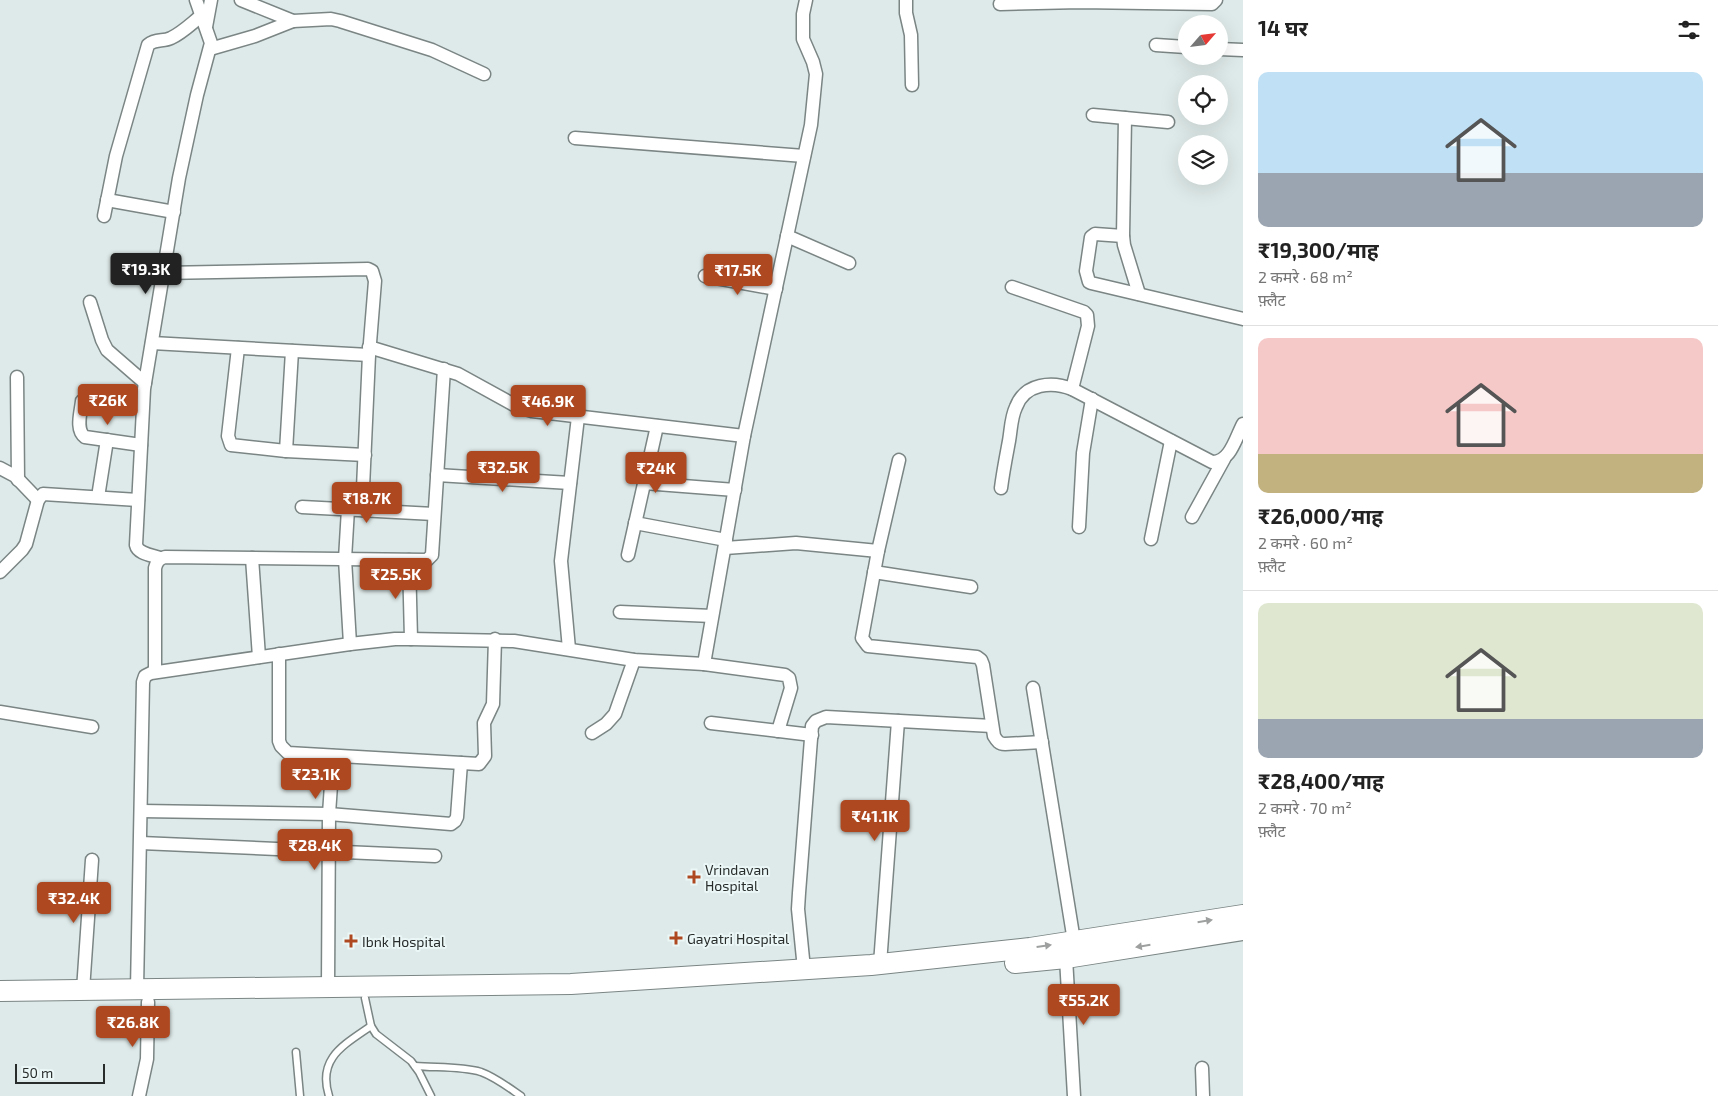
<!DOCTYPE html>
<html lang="hi">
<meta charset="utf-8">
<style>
:root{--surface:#fff;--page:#f6f6f6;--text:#222;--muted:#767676;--line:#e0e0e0;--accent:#ae4820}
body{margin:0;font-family:"Exo 2","Noto Sans Devanagari",sans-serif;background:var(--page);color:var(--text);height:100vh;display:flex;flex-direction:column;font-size:19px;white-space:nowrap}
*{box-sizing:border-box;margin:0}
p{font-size:16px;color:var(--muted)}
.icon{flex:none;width:28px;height:28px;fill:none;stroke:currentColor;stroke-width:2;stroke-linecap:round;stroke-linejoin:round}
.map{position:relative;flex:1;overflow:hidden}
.details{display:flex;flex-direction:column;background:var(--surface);width:475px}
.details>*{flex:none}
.needle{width:32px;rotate:62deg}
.controls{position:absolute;left:1178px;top:15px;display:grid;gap:10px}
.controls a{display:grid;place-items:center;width:50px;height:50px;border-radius:50%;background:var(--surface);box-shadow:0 5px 20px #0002;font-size:25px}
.scale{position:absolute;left:15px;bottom:12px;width:90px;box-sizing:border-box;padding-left:5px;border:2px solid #282d2c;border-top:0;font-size:14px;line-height:18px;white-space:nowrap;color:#282d2c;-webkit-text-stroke:4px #ebf7f6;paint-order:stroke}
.price{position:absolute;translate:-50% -42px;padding:0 11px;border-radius:5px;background:var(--accent);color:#fff;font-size:16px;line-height:32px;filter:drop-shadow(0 1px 2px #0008)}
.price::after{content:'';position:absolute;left:50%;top:30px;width:15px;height:11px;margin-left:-8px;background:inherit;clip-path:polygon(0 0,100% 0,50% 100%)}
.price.active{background:#222;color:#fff}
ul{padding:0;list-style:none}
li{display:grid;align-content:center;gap:10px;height:265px;padding:0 15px}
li+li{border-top:1px solid var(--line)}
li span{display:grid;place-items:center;height:155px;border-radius:10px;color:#555}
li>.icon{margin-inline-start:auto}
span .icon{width:90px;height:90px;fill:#fffc;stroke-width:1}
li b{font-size:21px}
h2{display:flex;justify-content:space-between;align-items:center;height:60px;padding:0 15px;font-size:21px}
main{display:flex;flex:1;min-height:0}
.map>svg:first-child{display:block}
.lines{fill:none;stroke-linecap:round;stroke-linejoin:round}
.service-casing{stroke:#7a8584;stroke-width:9}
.minor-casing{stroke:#7a8584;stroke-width:15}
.trunk-casing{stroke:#7a8584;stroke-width:22}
.service{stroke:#fff;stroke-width:6}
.minor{stroke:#fff;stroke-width:12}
.trunk{stroke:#fff;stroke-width:20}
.oneway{fill:#9ea0a0}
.poi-dot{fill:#ae4820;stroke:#ebf7f6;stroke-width:2}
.labels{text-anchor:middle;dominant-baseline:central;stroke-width:4;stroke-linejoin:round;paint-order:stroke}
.poi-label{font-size:14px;fill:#282d2c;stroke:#ebf7f6;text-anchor:start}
</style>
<main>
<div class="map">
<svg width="1243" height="1096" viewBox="0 0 1243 1096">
<rect width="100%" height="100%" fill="#deeae9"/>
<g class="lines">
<defs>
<g id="service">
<polyline points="365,998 371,1026 376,1034 411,1061 419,1072 431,1096"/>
<polyline points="296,1052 300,1096"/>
<path d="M415 1066C436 1068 460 1066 481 1072 495 1077 508 1087 521 1096"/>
<path d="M329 1096C317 1058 344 1045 371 1026"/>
</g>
<g id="minor">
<polyline points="241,0 293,21 331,19 340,21 432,50 484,74"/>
<polyline points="906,0 906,13 911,35 912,85"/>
<polyline points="1000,4 1080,2 1212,4 1216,0"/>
<polyline points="206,27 211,0"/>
<polyline points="1156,45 1186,47"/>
<polyline points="210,49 255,36 293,21"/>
<polyline points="1219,49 1243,50"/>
<polyline points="1093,115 1168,122"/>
<polyline points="1125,118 1123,236 1124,245 1139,294"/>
<polyline points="575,138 804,156"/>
<polyline points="107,200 174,212"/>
<path d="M104 216 116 156 148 45C156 38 163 42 171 38 182 33 192 23 201 16"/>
<polyline points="787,236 849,263"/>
<polyline points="1123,236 1095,234 1091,237 1086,271 1089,282 1091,283 1243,319"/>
<polyline points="163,273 368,269 372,271 375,281 369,355 362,510"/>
<polyline points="705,276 776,289"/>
<polyline points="1012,287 1084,312 1087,315 1088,326 1072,389"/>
<polyline points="90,302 102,340 107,350 145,383"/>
<polyline points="152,343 369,355"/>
<polyline points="369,347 458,374 516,406 532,411 744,436"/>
<polyline points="238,348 228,436 231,445 286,451 365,455"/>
<polyline points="17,377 18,480"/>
<path d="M82 401C81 412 75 430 85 437L141 445"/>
<polyline points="286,451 292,351"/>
<path d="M899 460 878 551 862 638 868 646 977 657 981 660 983 665 994 736C997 741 999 744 1005 744L1042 742"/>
<polyline points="0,468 15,476 38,500"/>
<polyline points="437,475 570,483"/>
<polyline points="644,483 735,490"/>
<path d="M1001 488C1003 472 1006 457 1009 441 1011 430 1011 417 1016 407 1025 383 1052 381 1072 389L1212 462C1230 463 1236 437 1243 424"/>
<polyline points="98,497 107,440"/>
<polyline points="302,507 434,514"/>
<polyline points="348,509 345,559 350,644"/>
<polyline points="1192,517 1224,459"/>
<polyline points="635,523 726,540"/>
<polyline points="1079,527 1083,453 1092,399"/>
<polyline points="1151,539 1171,441"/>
<polyline points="725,548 796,543 878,551"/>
<polyline points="628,555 657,426"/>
<path d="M160 558C152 555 138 554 136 545L144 389 179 178 197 95 211 43 196 0"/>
<polyline points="252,558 259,657"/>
<polyline points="409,560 411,639"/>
<polyline points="0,572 22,550 26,544 38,500 43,494 138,500"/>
<polyline points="874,572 971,587"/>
<polyline points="620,612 712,616"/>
<polyline points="569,649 561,561 578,417"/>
<polyline points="279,654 279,741 281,746 288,753 479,764 485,756 484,723 493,704 495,639"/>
<polyline points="704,664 744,436 811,125 816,74 813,62 803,39 803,14 806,0"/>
<path d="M155 671V568C157 561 159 559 165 557L427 560 432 555 444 369"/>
<polyline points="1033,688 1074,941"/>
<polyline points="0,712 92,727"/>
<polyline points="711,723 812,735"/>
<polyline points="592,733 606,724 615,714 634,660"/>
<polyline points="141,811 329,814 451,824 455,821 457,817 461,763"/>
<polyline points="141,843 435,856"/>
<polyline points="1066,958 1074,1096"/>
<polyline points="880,964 898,721"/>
<polyline points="804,969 798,909 799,893 812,726 816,721 826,717 992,726"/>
<polyline points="328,986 329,814 333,756"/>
<polyline points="137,989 143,682 145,676 151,673 350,644 395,639 411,639 514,641 634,660 704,664 785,675 789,678 791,688 778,731"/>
<polyline points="83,990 92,860"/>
<polyline points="1202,1068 1203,1096"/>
<polyline points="139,1096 147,1059 148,1002"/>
</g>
<g id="trunk">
<polyline points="1015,963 1066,958 1243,930"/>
<polyline points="0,991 571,984 871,965 1030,948 1243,915"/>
</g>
</defs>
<use href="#service" class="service-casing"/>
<use href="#minor" class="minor-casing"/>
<use href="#trunk" class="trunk-casing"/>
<use href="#service" class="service"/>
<use href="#minor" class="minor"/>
<use href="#trunk" class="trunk"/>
</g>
<defs><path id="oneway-solid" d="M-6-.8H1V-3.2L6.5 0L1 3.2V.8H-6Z" transform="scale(1.25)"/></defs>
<g class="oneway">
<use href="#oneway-solid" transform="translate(1205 921) rotate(-9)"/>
<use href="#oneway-solid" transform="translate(1044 946) rotate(-8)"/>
<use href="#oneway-solid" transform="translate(1143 946) rotate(171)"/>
</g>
<g class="poi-dot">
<path d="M691.5 869.5h5v5h5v5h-5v5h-5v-5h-5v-5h5z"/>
<path d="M673.5 930.5h5v5h5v5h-5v5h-5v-5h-5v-5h5z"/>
<path d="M348.5 933.5h5v5h5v5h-5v5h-5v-5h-5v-5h5z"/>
</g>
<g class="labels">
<g class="poi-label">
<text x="705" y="869">Vrindavan<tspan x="705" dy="16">Hospital</tspan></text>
<text x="687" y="938">Gayatri Hospital</text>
<text x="362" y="941">Ibnk Hospital</text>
</g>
</g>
</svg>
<div class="controls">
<a><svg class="needle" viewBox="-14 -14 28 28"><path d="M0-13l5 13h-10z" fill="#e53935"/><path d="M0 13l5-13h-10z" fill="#767676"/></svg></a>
<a><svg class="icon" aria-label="locate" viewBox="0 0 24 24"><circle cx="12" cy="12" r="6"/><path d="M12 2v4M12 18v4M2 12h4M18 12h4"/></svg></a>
<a><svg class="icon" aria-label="layers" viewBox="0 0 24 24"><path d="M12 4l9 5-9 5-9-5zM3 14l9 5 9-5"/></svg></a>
</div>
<div class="scale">50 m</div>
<b class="price active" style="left:146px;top:295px">₹19.3K</b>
<b class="price" style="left:738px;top:296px">₹17.5K</b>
<b class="price" style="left:108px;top:426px">₹26K</b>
<b class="price" style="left:548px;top:427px">₹46.9K</b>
<b class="price" style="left:503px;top:493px">₹32.5K</b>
<b class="price" style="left:656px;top:494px">₹24K</b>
<b class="price" style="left:367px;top:524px">₹18.7K</b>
<b class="price" style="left:396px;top:600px">₹25.5K</b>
<b class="price" style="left:316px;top:800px">₹23.1K</b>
<b class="price" style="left:875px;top:842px">₹41.1K</b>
<b class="price" style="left:315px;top:871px">₹28.4K</b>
<b class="price" style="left:74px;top:924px">₹32.4K</b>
<b class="price" style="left:1084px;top:1026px">₹55.2K</b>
<b class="price" style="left:133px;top:1048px">₹26.8K</b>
</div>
<section class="details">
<h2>14 घर<svg class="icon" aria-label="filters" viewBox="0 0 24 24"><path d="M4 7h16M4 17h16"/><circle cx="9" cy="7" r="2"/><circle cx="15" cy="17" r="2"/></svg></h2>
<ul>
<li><span style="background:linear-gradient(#bfe0f5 65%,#9aa5b1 0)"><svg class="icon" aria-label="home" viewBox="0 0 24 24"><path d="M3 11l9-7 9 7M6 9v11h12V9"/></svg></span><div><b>₹19,300/माह</b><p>2 कमरे · 68 m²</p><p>फ़्लैट</p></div></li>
<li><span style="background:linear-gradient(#f6c9c9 75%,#c2b280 0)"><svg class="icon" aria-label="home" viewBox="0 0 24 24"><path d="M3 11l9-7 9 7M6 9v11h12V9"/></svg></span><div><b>₹26,000/माह</b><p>2 कमरे · 60 m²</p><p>फ़्लैट</p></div></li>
<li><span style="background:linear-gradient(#dfe7d0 75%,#9aa5b1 0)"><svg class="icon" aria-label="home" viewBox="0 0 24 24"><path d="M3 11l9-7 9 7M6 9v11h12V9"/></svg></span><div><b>₹28,400/माह</b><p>2 कमरे · 70 m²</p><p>फ़्लैट</p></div></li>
</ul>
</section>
</main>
